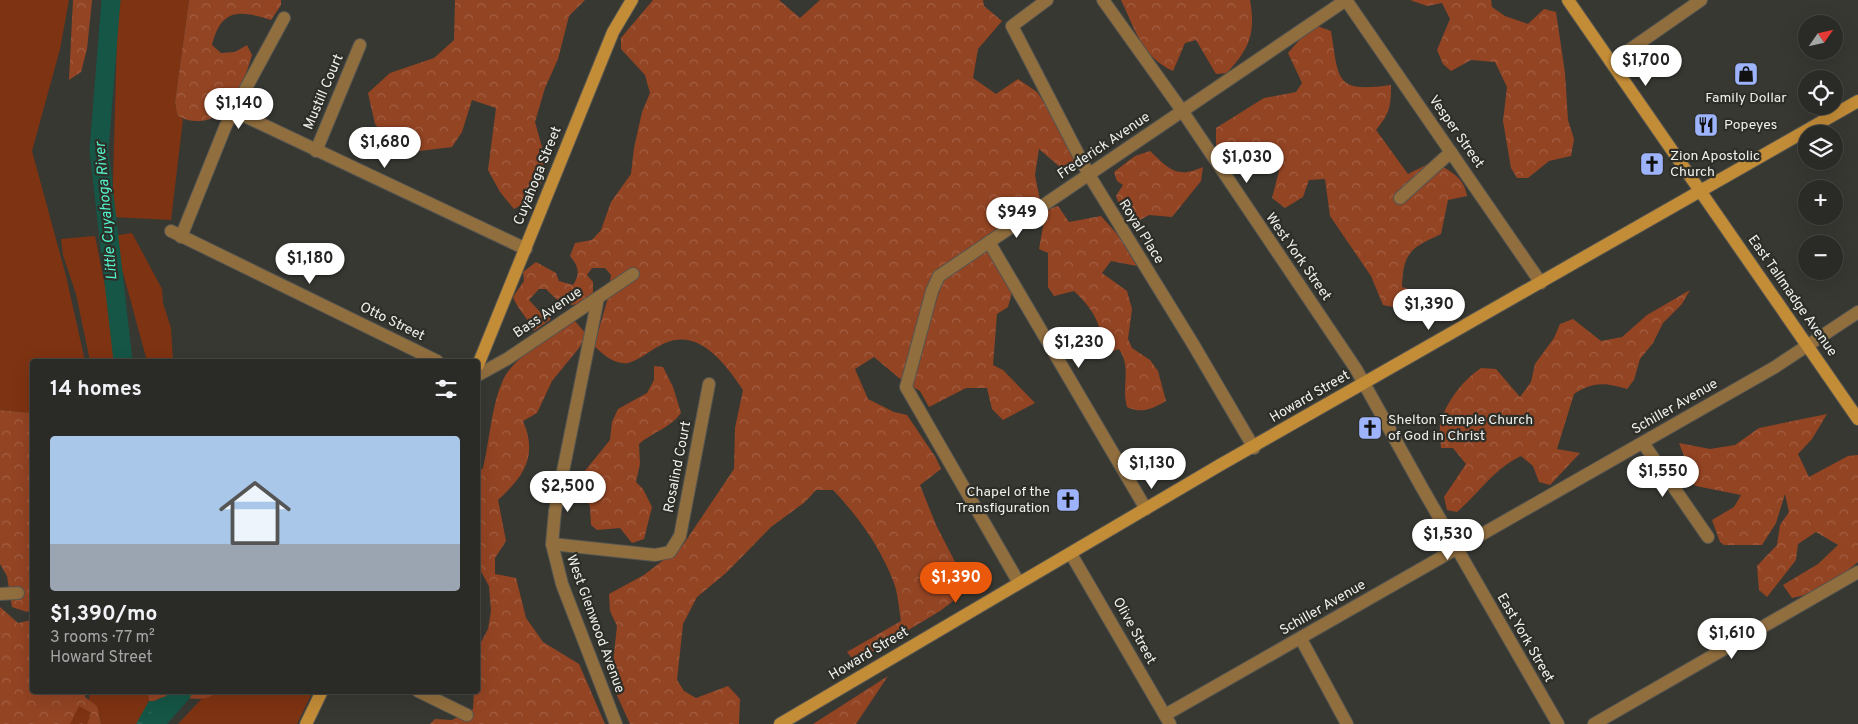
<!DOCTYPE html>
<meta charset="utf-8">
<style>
:root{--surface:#2a2a26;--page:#363632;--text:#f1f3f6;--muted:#a5a7a7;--line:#464643;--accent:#ea580c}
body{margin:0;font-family:Overpass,sans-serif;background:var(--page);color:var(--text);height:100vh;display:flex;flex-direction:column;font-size:19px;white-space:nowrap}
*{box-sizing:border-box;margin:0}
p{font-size:16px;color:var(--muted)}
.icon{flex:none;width:28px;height:28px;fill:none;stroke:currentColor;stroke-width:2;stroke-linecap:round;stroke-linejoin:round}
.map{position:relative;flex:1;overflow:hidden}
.sheet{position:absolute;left:30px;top:359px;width:450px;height:335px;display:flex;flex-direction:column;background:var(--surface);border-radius:5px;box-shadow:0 5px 20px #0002,0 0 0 1px var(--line)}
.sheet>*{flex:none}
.needle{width:32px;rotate:56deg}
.fabs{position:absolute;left:1798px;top:15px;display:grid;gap:10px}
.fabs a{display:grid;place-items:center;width:45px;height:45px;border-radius:50%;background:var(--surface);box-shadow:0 5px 20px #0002,0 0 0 1px var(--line);font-size:25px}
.price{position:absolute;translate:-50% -42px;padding:0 11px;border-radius:18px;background:#fff;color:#222;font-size:16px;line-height:32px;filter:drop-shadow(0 1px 2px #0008)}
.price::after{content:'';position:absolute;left:50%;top:30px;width:15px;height:11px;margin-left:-8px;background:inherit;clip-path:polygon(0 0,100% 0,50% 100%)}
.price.on{background:var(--accent);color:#fff}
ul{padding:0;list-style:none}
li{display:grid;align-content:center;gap:10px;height:265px;padding:0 20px}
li+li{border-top:1px solid var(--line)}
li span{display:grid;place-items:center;height:155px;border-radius:5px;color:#555}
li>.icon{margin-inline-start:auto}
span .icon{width:90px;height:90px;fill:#fffc;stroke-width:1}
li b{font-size:21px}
h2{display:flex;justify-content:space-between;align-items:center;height:60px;padding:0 20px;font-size:21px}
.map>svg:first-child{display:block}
.green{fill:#7e3312}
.forest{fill:url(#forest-crowns)}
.park{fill:url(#park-crowns)}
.water{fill:url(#water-ripples)}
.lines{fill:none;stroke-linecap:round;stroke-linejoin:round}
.river{stroke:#155646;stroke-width:19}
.street-casing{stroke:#555551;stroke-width:14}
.secondary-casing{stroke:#555551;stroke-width:14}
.street{stroke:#916e3e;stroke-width:12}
.secondary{stroke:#c38c37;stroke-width:12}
.labels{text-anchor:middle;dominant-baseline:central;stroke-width:4.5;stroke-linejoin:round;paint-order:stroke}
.street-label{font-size:14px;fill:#efefec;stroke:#2e2e29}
.poi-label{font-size:14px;fill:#efefec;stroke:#2e2e29;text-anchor:start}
.water-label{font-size:15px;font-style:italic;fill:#53f5cb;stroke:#2e2e29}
</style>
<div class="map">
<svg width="1858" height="724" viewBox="0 0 1858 724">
<defs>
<pattern id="forest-crowns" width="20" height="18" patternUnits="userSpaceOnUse" patternTransform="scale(1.25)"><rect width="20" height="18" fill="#934423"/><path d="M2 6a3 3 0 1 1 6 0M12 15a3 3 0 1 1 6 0" fill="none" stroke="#a25f43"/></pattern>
<pattern id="park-crowns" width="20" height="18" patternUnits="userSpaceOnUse" patternTransform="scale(1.25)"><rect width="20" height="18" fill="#7e3312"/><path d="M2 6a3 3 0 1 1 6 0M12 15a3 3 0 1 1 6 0" fill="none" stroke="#915135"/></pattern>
<pattern id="water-ripples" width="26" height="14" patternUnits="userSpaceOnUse" patternTransform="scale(1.25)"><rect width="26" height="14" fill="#155646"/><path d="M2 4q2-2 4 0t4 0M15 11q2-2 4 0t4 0" fill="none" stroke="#376f61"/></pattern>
</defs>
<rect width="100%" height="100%" fill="#383833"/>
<g class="green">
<polygon points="0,0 69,0 60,49 32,151 66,276 85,361 32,361 32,413 0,410"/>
<polygon points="118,0 189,0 175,102 177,115 183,119 171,220 112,217"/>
<polygon points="132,233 162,289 163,303 171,328 173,361 147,361 113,236"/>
<polygon points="95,236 120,361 90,361 76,294 63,255 61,239"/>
<polygon points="90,691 148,691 149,701 137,724 101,724 99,714 88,706"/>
<polygon points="218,691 313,691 297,724 178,724 208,692 214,695"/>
</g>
<g class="forest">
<polygon points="73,0 92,0 87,49 81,72 69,80"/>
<path d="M189 0H281V5L271 20C240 10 221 8 212 45L221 53 235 52 247 45 252 55C244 82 231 120 199 121 191 121 184 120 177 115L175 102Z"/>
<polygon points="455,0 585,0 569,16 558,59 545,88 535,122 545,158 541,184 529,201 514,209 500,192 488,170 496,108 472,100 462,132 452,147 419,151 408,142 384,135 375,124 368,93 390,73 434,58 454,40"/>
<path d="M653 0H779L800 18 820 0H983L984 6 1002 21 978 49 973 78 996 94 1018 79 1037 92 1051 112 1079 163 1067 173 1039 149 1035 175 1040 200 1008 224 992 256 1012 292 1008 307 997 314 993 365 1003 370 1035 403 1003 420 992 409 987 388H966L929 407 920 391 899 378 874 357 855 369 868 399 894 412 907 415 936 458 941 469 920 485 936 525 969 589 940 611 855 662 847 652 901 621C899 609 898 594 894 583 881 548 858 516 833 490H816L805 502 771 527 726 573 697 597 683 624 677 680 684 691 696 698 728 686 740 699 739 724H630L611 682 617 626 610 611 609 594 644 575 683 545 734 469 735 428 743 390C726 365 700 328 665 343 653 348 640 360 628 363 614 365 603 354 594 346L607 301 611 275 605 268H592L587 275 593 282V294C573 311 563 307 546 289H539L529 300 541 313 551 314 550 320 534 331C528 318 518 310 513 297L524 281 523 272 536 262 556 273 559 281 573 285C581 273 578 266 570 256L575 243 592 240 601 230 611 202 631 174 634 148 642 112 650 93 645 75 621 49V38Z"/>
<path d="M1121 0H1250C1256 34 1249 49 1227 73L1216 74 1196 40 1185 43 1173 71C1142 57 1135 29 1121 0Z"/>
<polygon points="1410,0 1491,0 1492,7 1505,16 1528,24 1544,9 1556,12 1565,73 1568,120 1574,139 1571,156 1549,161 1528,178 1517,178 1511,168 1503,121 1507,87 1495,62 1471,60 1451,71 1443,64 1437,50 1450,19 1442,3 1427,6"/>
<path d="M1317 26 1331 31C1339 81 1335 93 1391 85 1391 106 1390 113 1376 130L1408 174 1434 161C1450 172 1464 176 1467 196L1448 200 1441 234C1411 248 1403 252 1402 287L1425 295 1398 308 1383 305 1371 276 1330 216 1325 179 1309 180 1303 197 1285 208 1272 198 1279 171 1276 163 1262 172 1244 177 1216 155V128L1264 98 1296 92 1302 83 1288 53 1302 37Z"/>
<path d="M1150 151C1169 169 1176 179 1203 167L1201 181 1172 217 1149 215 1138 221C1126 214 1120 209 1116 196L1123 185 1117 181 1114 172 1135 156Z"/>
<path d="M1058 206 1069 222 1101 216 1118 235 1137 266 1111 261 1102 273 1127 291 1132 309 1128 339 1132 348 1150 360 1158 371 1166 401C1152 409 1142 414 1127 407 1121 386 1132 369 1119 349L1102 355C1103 326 1095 311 1074 291L1054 296 1048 287V253L1039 249 1046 210Z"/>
<path d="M1690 290 1682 304 1663 323 1653 343 1640 359 1634 380 1627 389C1605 383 1594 381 1574 394L1557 449 1580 453 1550 485 1539 482 1533 466 1521 456C1496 467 1478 494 1457 512L1447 510 1444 497 1466 464 1453 448H1441C1441 441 1439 432 1440 425 1445 403 1463 380 1481 368L1496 369 1520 397 1531 382 1535 364 1554 338 1560 324 1573 319 1601 341 1622 337 1647 315Z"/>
<path d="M574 320 587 335 579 348 552 381 537 413 523 421C538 456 524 476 498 500L506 541 495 558V574L516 578 526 618 543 642 579 664 605 724H430L435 719 452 720 473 709 474 691H478V648L488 629 491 611 489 586 478 566V472L483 468C490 439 491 407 503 380 513 358 553 332 574 320Z"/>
<path d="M654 366 663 367 673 387 681 413C670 428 653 432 639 444L640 464 636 482 643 489 652 507 644 539 632 543 620 528 597 530 591 525 590 507 583 488 584 472 610 440 612 422 618 409 647 393 654 380Z"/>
<polygon points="0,410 32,413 32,609 27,612 12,607 7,576 0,564"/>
<path d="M1827 414 1812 439 1798 454 1809 477 1848 456 1858 455V562C1837 579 1819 593 1792 598L1783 585 1818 564 1838 545 1816 532 1798 544 1796 560 1767 597 1759 590 1757 566 1777 545 1780 525 1789 512 1785 494 1776 523 1762 545H1724L1720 542 1712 520 1734 507 1741 495 1696 486 1685 478 1690 471 1679 443 1710 449 1735 445 1759 428Z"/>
<polygon points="0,607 18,623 32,620 32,691 86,691 85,697 97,706 101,724 0,724"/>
<polygon points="888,676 856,724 813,724"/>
<path d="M148 691H218C204 706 181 694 164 697 158 698 156 702 149 701Z"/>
</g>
<polygon class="park" points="79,706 92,713 87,724 70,724"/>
<polygon class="water" points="163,697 189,699 167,724 136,724 149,701 155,701"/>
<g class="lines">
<g class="river">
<polyline points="111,0 99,150 123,361"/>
<polyline points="154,724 183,691"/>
</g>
<defs>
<g id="street">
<polyline points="1047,0 1012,26 1089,175 1193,344 1254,448"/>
<polyline points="1103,0 1183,112 1356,369 1421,486 1558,724"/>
<polyline points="1346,0 1541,283"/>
<polyline points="1612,62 1701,0"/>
<polyline points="234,111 526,249"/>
<polyline points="316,151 360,45"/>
<polyline points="1400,198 1451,152"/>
<polyline points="171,231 437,361"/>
<polyline points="181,237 226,125 284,18"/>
<polyline points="989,242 1146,509"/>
<polyline points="598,298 555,511 552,544 562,584 616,724"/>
<polyline points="478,375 507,359 633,274"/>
<polyline points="1643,443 1708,537"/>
<polyline points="552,544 655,555 670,552 680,536 709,384"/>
<polyline points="1071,554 1170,724"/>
<polyline points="1019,583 906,387 932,291 939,276 1346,0"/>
<polyline points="0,594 18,593"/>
<polyline points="1301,639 1347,724"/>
<polyline points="418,691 467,715"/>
<polyline points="1165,715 1775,367 1858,312"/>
<polyline points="1594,724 1858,572"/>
</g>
<g id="secondary">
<polyline points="1568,0 1858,419"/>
<polyline points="478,365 613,32 632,0"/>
<polyline points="306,724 322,691"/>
<polyline points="780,724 1220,465 1858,101"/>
</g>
</defs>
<use href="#street" class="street-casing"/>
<use href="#secondary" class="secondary-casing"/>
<use href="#street" class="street"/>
<use href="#secondary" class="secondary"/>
</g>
<defs>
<symbol id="shop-square" viewBox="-11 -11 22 22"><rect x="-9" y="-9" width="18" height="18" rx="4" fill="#9db4fd" stroke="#2e2e29"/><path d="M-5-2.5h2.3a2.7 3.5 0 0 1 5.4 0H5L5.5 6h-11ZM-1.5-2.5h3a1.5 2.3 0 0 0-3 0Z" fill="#111"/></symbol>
<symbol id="restaurant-square" viewBox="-11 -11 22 22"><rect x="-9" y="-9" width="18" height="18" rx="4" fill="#9db4fd" stroke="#2e2e29"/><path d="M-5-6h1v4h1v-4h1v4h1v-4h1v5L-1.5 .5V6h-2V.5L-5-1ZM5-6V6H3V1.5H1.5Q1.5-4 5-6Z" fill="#111"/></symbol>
<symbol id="church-square" viewBox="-11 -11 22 22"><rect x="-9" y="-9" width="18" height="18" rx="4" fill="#9db4fd" stroke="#2e2e29"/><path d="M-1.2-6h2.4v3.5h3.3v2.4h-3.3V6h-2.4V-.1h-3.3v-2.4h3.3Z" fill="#111"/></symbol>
</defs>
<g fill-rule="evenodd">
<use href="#shop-square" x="1732" y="60" width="28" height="28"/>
<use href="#restaurant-square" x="1692" y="111" width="28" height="28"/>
<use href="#church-square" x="1638" y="150" width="28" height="28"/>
<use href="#church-square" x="1356" y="414" width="28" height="28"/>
<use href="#church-square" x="1054" y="486" width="28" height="28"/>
</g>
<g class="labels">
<g class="street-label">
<text transform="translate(324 92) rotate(-67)">Mustill Court</text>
<text transform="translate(1456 132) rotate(55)">Vesper Street</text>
<text transform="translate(1104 146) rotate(-34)">Frederick Avenue</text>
<text transform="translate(538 176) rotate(-68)">Cuyahoga Street</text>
<text transform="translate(1141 232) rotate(58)">Royal Place</text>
<text transform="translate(1298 257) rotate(55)">West York Street</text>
<text transform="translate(1792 296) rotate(55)">East Tallmadge Avenue</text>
<text transform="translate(548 313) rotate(-34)">Bass Avenue</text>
<text transform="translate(392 322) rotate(26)">Otto Street</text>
<text transform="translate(1310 397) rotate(-30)">Howard Street</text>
<text transform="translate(1675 407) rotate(-30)">Schiller Avenue</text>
<text transform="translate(678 467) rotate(-79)">Rosalind Court</text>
<text transform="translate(1323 608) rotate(-30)">Schiller Avenue</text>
<text transform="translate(595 624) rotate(70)">West Glenwood Avenue</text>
<text transform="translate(1134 631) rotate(61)">Olive Street</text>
<text transform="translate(1525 638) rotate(60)">East York Street</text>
<text transform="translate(869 654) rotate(-31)">Howard Street</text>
</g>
<g class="poi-label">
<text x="1746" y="98" text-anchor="middle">Family Dollar</text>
<text x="1724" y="125">Popeyes</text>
<text x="1670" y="156">Zion Apostolic<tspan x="1670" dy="16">Church</tspan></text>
<text x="1388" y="420">Shelton Temple Church<tspan x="1388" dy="16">of God in Christ</tspan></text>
<text x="1050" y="492" text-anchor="end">Chapel of the<tspan x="1050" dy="16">Transfiguration</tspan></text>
</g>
<g class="water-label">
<text transform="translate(107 211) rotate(-95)">Little Cuyahoga River</text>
</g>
</g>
</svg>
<div class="fabs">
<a><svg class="needle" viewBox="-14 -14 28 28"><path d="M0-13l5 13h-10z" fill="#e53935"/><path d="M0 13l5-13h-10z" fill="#a5a7a7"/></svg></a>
<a><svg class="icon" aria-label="locate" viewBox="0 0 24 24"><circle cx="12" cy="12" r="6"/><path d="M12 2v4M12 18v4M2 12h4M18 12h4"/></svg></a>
<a><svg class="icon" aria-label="layers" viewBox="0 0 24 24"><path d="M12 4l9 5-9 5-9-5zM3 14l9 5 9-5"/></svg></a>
<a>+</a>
<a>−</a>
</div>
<b class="price" style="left:1646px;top:87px">$1,700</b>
<b class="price" style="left:239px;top:130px">$1,140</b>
<b class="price" style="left:385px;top:169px">$1,680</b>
<b class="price" style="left:1247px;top:184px">$1,030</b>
<b class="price" style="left:1017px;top:239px">$949</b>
<b class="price" style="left:310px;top:285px">$1,180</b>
<b class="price" style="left:1429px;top:331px">$1,390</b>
<b class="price" style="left:1079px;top:369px">$1,230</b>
<b class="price" style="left:1152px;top:490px">$1,130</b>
<b class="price" style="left:1663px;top:498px">$1,550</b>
<b class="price" style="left:568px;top:513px">$2,500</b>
<b class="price" style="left:1448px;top:561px">$1,530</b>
<b class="price on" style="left:956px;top:604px">$1,390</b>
<b class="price" style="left:1732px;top:660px">$1,610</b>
<section class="sheet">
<h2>14 homes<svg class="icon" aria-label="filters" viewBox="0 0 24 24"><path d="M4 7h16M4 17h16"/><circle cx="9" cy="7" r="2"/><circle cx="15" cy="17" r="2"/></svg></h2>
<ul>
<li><span style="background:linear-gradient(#a9c7e8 70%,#9aa5b1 0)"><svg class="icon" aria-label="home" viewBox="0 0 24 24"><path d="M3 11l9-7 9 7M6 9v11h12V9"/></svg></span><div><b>$1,390/mo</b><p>3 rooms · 77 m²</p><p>Howard Street</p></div></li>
</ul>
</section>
</div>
